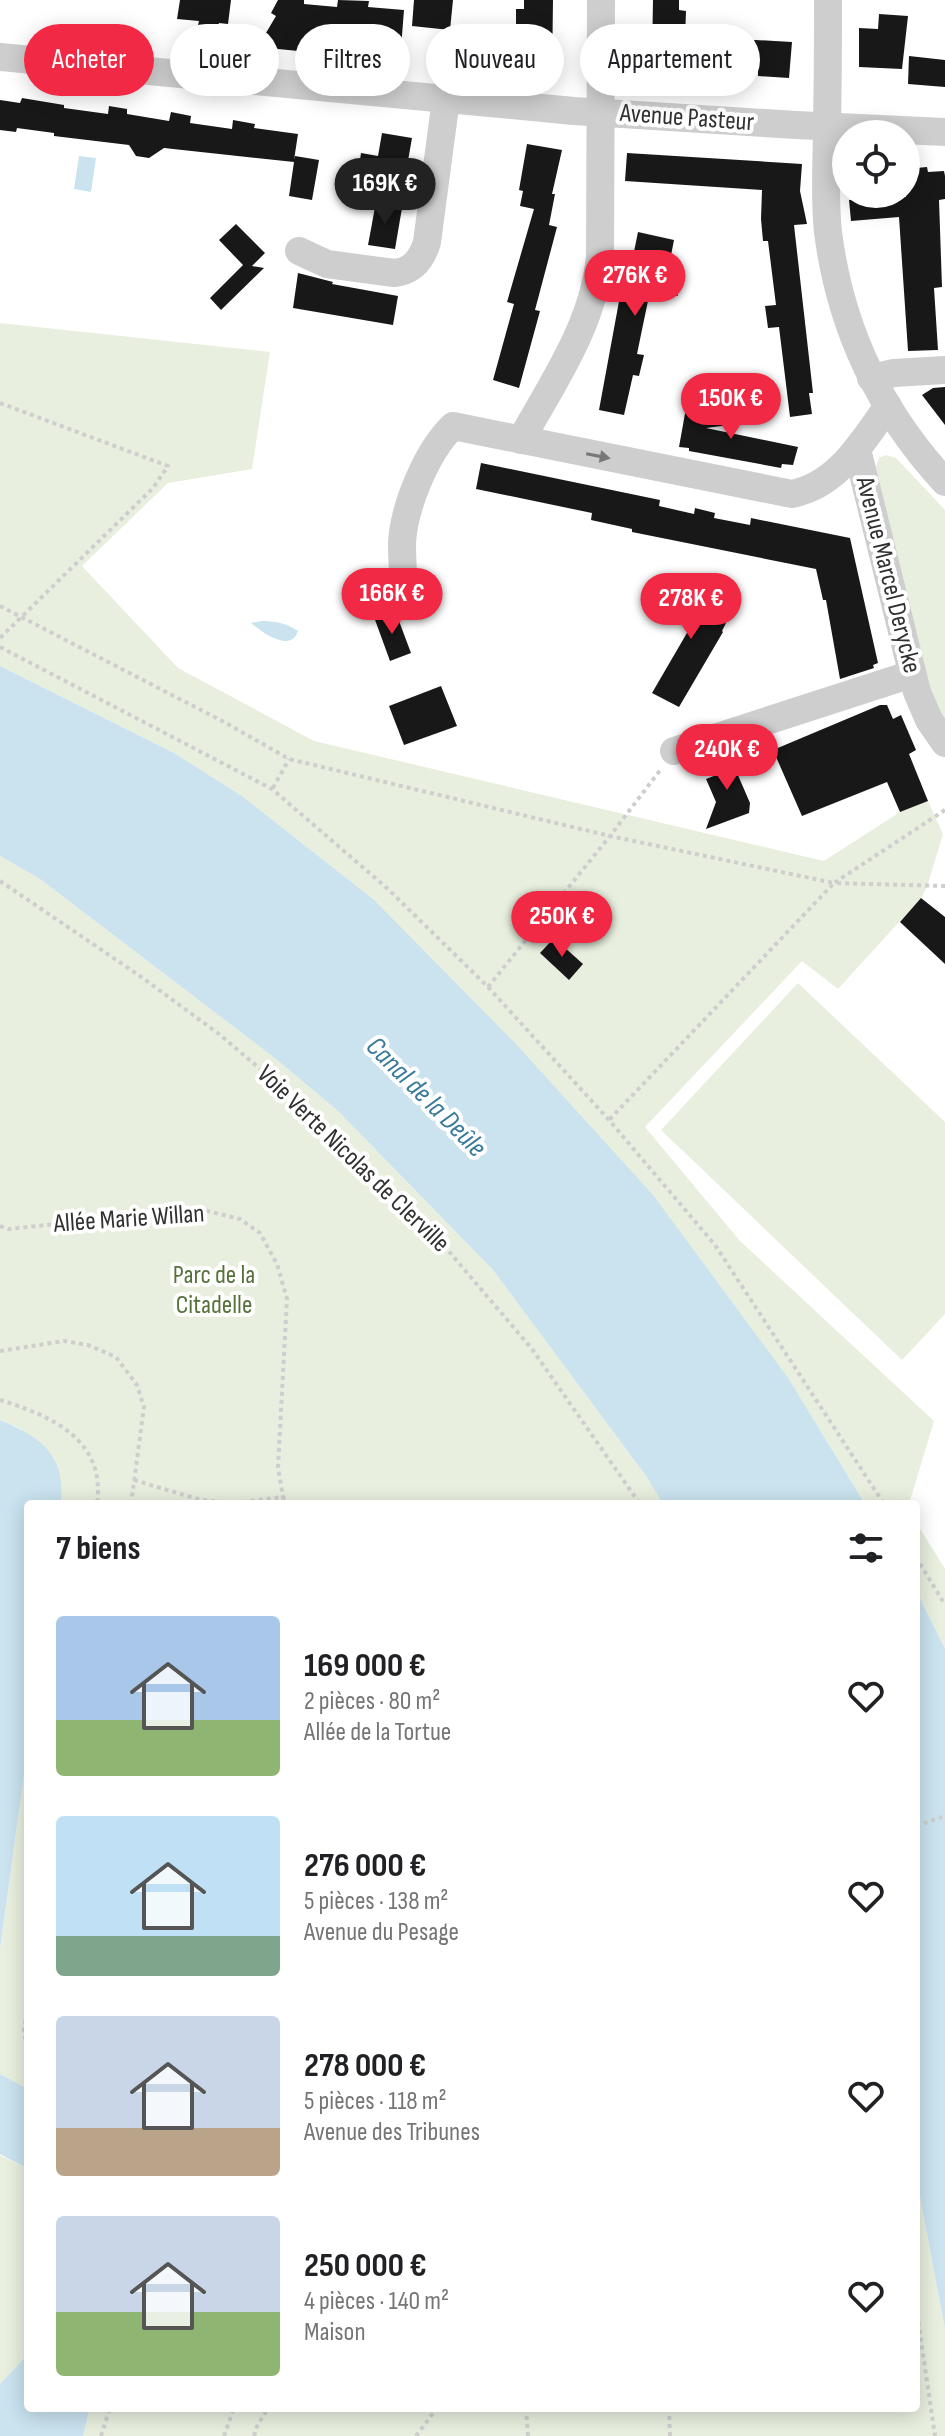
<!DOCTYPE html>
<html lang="fr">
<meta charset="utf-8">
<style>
:root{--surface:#fff;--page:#f2f2f2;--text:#202124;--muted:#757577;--accent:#f22944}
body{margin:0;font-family:"Sofia Sans Condensed",sans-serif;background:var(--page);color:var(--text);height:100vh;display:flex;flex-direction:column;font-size:30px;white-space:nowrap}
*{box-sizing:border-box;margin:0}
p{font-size:26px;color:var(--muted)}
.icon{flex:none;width:44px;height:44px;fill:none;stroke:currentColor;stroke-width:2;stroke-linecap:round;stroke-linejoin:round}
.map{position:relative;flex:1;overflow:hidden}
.drawer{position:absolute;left:24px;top:1500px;width:896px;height:912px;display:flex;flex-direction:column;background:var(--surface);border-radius:8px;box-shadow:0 4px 20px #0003}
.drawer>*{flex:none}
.top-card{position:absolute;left:24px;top:24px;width:898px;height:72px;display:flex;gap:16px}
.tools{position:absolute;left:832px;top:120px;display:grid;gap:16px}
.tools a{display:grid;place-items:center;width:88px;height:88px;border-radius:50%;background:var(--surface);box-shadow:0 4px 20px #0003;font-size:40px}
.price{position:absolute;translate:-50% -68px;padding:0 18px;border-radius:28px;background:var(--accent);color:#fff;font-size:26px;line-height:52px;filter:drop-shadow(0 2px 4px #0008)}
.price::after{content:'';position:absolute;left:50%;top:48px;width:24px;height:18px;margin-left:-12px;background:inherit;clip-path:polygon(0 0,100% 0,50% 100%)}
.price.on{background:#222;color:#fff}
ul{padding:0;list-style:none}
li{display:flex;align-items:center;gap:24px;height:200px;padding:0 32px}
li span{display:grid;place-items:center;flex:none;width:224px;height:160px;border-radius:8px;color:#555}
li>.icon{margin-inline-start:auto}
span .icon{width:96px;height:96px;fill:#fffc;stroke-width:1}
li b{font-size:34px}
h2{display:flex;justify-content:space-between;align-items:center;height:96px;padding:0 32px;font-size:34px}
.tag{padding:0 28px;border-radius:36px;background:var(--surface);box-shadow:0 4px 20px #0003;font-size:28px;line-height:72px}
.tag.on{background:var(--accent);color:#fff}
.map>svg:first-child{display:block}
.green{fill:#e8efde}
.water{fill:#cae3ef}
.building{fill:#181818}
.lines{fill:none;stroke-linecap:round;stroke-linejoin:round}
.path{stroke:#cecece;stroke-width:4;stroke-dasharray:4 4;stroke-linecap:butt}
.minor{stroke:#cecece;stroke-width:28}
.oneway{fill:#787878}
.labels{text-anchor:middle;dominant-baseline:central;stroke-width:8;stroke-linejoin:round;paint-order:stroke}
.street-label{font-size:26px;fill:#313131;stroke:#fff}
.park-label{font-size:26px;fill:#57713a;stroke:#fff}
.water-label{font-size:28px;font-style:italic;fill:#387a9a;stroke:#fff}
</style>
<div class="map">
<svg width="945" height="2436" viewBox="0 0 945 2436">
<rect width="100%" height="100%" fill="#fff"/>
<g class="green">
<polygon points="0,323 270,352 252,469 168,483 82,566 178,668 314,741 824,861 900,812 928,801 943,834 927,887 921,898 838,989 802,961 645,1127 740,1241 934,1421 909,1504 865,1504 789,1379 702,1262 373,899 242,796 174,753 0,666"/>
<polygon points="886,455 896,458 945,510 945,721 935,709 876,467 879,458"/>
<polygon points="0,856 40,879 276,1059 338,1111 493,1270 646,1476 663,1504 61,1504 62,1499 21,1429 0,1420"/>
<polygon points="798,983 945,1122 945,1314 902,1360 661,1130"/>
<polygon points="916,1522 945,1569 945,1649 916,1590"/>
<polygon points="28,1746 28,2089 0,2074 0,1949"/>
<polygon points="0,2155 28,2169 28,2354 0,2384"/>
<polygon points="916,2176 945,2329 945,2436 83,2436 90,2408 916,2408"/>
</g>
<g class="water">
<polygon points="79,156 96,158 91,192 74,189"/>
<path d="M261 621C276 621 285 623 298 631 291 653 262 633 251 623Z"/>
<polygon points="0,666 174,753 242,796 373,899 515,1043 653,1195 789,1379 865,1504 663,1504 646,1476 493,1270 338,1111 276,1059 40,879 0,856"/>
<path d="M0 1420C41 1437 66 1455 61 1504H28V1746L0 1949Z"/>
<polygon points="916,1590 945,1649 945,2329 916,2176"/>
<polygon points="0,2074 28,2089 28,2169 0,2154"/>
<polygon points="28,2354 28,2408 90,2408 83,2436 0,2436 0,2384"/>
</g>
<g class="building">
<polygon points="180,0 231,0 228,24 219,23 218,27 198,25 199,21 177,19"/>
<polygon points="278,0 304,0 304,4 337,7 338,0 369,1 368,7 404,10 400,61 278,49 263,38 276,16 271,13"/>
<polygon points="414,0 453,0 450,30 412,26"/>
<polygon points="524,0 553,0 552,75 527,73 527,28 516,28 516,9 524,9"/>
<polygon points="653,0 679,0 679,10 686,11 685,39 736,43 737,39 792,42 789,78 758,76 758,69 702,65 702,57 652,56"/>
<polygon points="879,14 908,16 902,69 859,67 859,28 878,29"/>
<polygon points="909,56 945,60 945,87 908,84"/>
<polygon points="22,98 64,105 64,108 108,114 109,106 127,109 127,114 169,121 171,112 191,116 190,123 232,129 233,120 255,124 254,128 298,134 294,160 295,156 319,160 312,200 289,196 294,162 164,148 149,158 136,156 129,145 54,136 54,133 17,128 16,132 0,130 0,100 20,103"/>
<polygon points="382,133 412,138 406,172 395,170 392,192 356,186 361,153 378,156"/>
<polygon points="527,144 562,150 552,194 555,194 549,225 557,227 535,310 540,311 519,388 493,380 514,304 507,302 534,209 520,206 523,191 519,190"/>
<polygon points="627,153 802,164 800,191 807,224 794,225 813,393 809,393 812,414 790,417 779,327 768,328 765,306 776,305 768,241 763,241 761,219 762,190 625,181"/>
<polygon points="927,167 928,172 944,171 945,176 945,199 939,200 942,287 934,288 938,350 908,351 899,217 851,221 849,200 906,197 906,169"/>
<polygon points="376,202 402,208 395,249 368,245"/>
<polygon points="236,224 265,253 252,266 264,268 221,310 210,298 243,265 219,240"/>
<polygon points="638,232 674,240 668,271 678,296 650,291 637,354 644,355 639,376 633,375 624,415 599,410 622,285 627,286"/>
<polygon points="298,273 333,282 332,284 398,296 393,325 293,308"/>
<polygon points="945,387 945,425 922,395 933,388"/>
<polygon points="686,408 744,420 744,423 706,428 798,447 793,465 782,464 781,468 689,451 689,448 679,447"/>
<polygon points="481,463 660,500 659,506 694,514 695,508 715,513 714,518 750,525 751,518 850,538 878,663 873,665 874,668 840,679 826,600 823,600 816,569 632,532 632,529 591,520 592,513 476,489"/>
<polygon points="676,584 706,601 711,592 730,603 725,612 728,613 723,621 726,623 722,631 723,632 679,707 652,693 691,626 662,608"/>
<polygon points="389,611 399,621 411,653 390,661 374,617"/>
<polygon points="441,686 457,726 404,745 389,706"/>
<polygon points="880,705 887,705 893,719 901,715 916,750 909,754 928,801 900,812 887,782 802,816 773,750"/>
<polygon points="728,752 750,803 749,813 706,829 716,802 706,779 719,774 712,757"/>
<polygon points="921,898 945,917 945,964 900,922"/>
<polygon points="554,938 583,964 569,980 540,953"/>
</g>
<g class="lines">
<g class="path">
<polyline points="0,403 168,466 153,488 0,638"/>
<polyline points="0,606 226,723 289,759 610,836 834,883 609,1120"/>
<polyline points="0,647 272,789 388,889 488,987 609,1120 715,1245 884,1504"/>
<polyline points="273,788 289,759"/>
<polyline points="945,810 834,883 945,886"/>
<polyline points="0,881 140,976 219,1034 299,1102 446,1248 532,1349 640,1504"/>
<polyline points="488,987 610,836 661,769"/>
<polyline points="0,1226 8,1229 199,1209 240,1219 260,1233 277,1264 287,1299 278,1467 283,1497 290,1504"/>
<polyline points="0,1351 64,1341 88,1345 116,1357 137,1385 144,1407 131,1504"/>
<path d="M0 1400C51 1416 106 1439 97 1504"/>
<polyline points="134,1480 201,1500 234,1503 283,1497 285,1504"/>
<polyline points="916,1557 945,1605"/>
<polyline points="916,1826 945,1816"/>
<polyline points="28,2004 24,2030 28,2055"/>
<polyline points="916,2306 935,2436"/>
<polyline points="526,2408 528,2436"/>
<polyline points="669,2408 670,2436"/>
<polyline points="101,2436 110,2408"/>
<polyline points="224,2436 234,2408"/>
<polyline points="254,2436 257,2426 268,2408"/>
<polyline points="416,2436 437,2408"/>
</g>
<g class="minor">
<path d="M828 0C828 41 828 81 827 122 827 158 824 196 828 232 840 327 880 412 945 482"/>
<polyline points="0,57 574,111 796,125 945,132"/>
<path d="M299 251 327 264 394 273C413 271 422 259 427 242L446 99"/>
<polyline points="871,378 894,373 945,370"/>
<path d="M521 440C553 382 594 324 600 256L601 0"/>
<polyline points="857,449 917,692 929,720 945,743"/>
<path d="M404 605C404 584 402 563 402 543 404 506 427 451 453 426L792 494C838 485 862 442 888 406"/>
<polyline points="674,751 912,674"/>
</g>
</g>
<defs><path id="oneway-solid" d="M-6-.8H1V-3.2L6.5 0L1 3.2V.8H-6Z" transform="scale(2)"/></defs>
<use class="oneway" href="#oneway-solid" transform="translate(598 456) rotate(11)"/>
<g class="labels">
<g class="street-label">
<text transform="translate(687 118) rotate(4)">Avenue Pasteur</text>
<text transform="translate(888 575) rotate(76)">Avenue Marcel Derycke</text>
<text transform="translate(353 1159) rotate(44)">Voie Verte Nicolas de Clerville</text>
<text transform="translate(129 1219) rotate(-4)">Allée Marie Willan</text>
</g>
<g class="park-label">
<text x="214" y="1275">Parc de la<tspan x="214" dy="30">Citadelle</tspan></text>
</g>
<g class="water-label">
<text transform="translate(426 1097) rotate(45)">Canal de la Deûle</text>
</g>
</g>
</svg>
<div class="tools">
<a><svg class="icon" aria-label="locate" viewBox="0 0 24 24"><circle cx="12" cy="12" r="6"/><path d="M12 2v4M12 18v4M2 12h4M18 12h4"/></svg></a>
</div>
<b class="price on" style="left:385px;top:226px">169K €</b>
<b class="price" style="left:635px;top:318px">276K €</b>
<b class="price" style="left:731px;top:441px">150K €</b>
<b class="price" style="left:392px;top:636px">166K €</b>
<b class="price" style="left:691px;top:641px">278K €</b>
<b class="price" style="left:727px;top:792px">240K €</b>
<b class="price" style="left:562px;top:959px">250K €</b>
<div class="top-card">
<a class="tag on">Acheter</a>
<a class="tag">Louer</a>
<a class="tag">Filtres</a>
<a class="tag">Nouveau</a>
<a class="tag">Appartement</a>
</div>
<section class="drawer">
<h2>7 biens<svg class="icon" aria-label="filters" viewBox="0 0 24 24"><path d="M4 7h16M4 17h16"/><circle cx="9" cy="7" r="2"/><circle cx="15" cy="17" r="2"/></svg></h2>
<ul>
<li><span style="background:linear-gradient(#a9c7e8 65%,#8fb573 0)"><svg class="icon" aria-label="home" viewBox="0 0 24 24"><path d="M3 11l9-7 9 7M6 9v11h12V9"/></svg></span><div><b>169 000 €</b><p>2 pièces · 80 m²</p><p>Allée de la Tortue</p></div><svg class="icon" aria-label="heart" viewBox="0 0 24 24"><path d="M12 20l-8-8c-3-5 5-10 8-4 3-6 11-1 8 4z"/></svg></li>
<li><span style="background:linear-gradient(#bfe0f5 75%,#7fa58c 0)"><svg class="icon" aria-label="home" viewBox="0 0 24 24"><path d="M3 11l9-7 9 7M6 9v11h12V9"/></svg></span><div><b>276 000 €</b><p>5 pièces · 138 m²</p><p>Avenue du Pesage</p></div><svg class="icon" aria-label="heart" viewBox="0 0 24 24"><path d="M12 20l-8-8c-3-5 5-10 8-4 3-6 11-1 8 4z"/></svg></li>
<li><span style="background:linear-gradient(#c9d6e8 70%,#b9a48a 0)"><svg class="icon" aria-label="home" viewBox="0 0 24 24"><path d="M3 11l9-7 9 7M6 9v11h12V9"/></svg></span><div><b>278 000 €</b><p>5 pièces · 118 m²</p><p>Avenue des Tribunes</p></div><svg class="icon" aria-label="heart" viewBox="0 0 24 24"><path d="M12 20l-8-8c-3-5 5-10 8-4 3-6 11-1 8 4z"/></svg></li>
<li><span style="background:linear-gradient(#c9d6e8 60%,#8fb573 0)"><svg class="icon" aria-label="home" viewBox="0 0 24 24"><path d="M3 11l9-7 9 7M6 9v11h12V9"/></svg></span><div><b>250 000 €</b><p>4 pièces · 140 m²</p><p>Maison</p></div><svg class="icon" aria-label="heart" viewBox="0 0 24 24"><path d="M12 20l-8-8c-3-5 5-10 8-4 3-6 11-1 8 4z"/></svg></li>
</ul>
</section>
</div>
